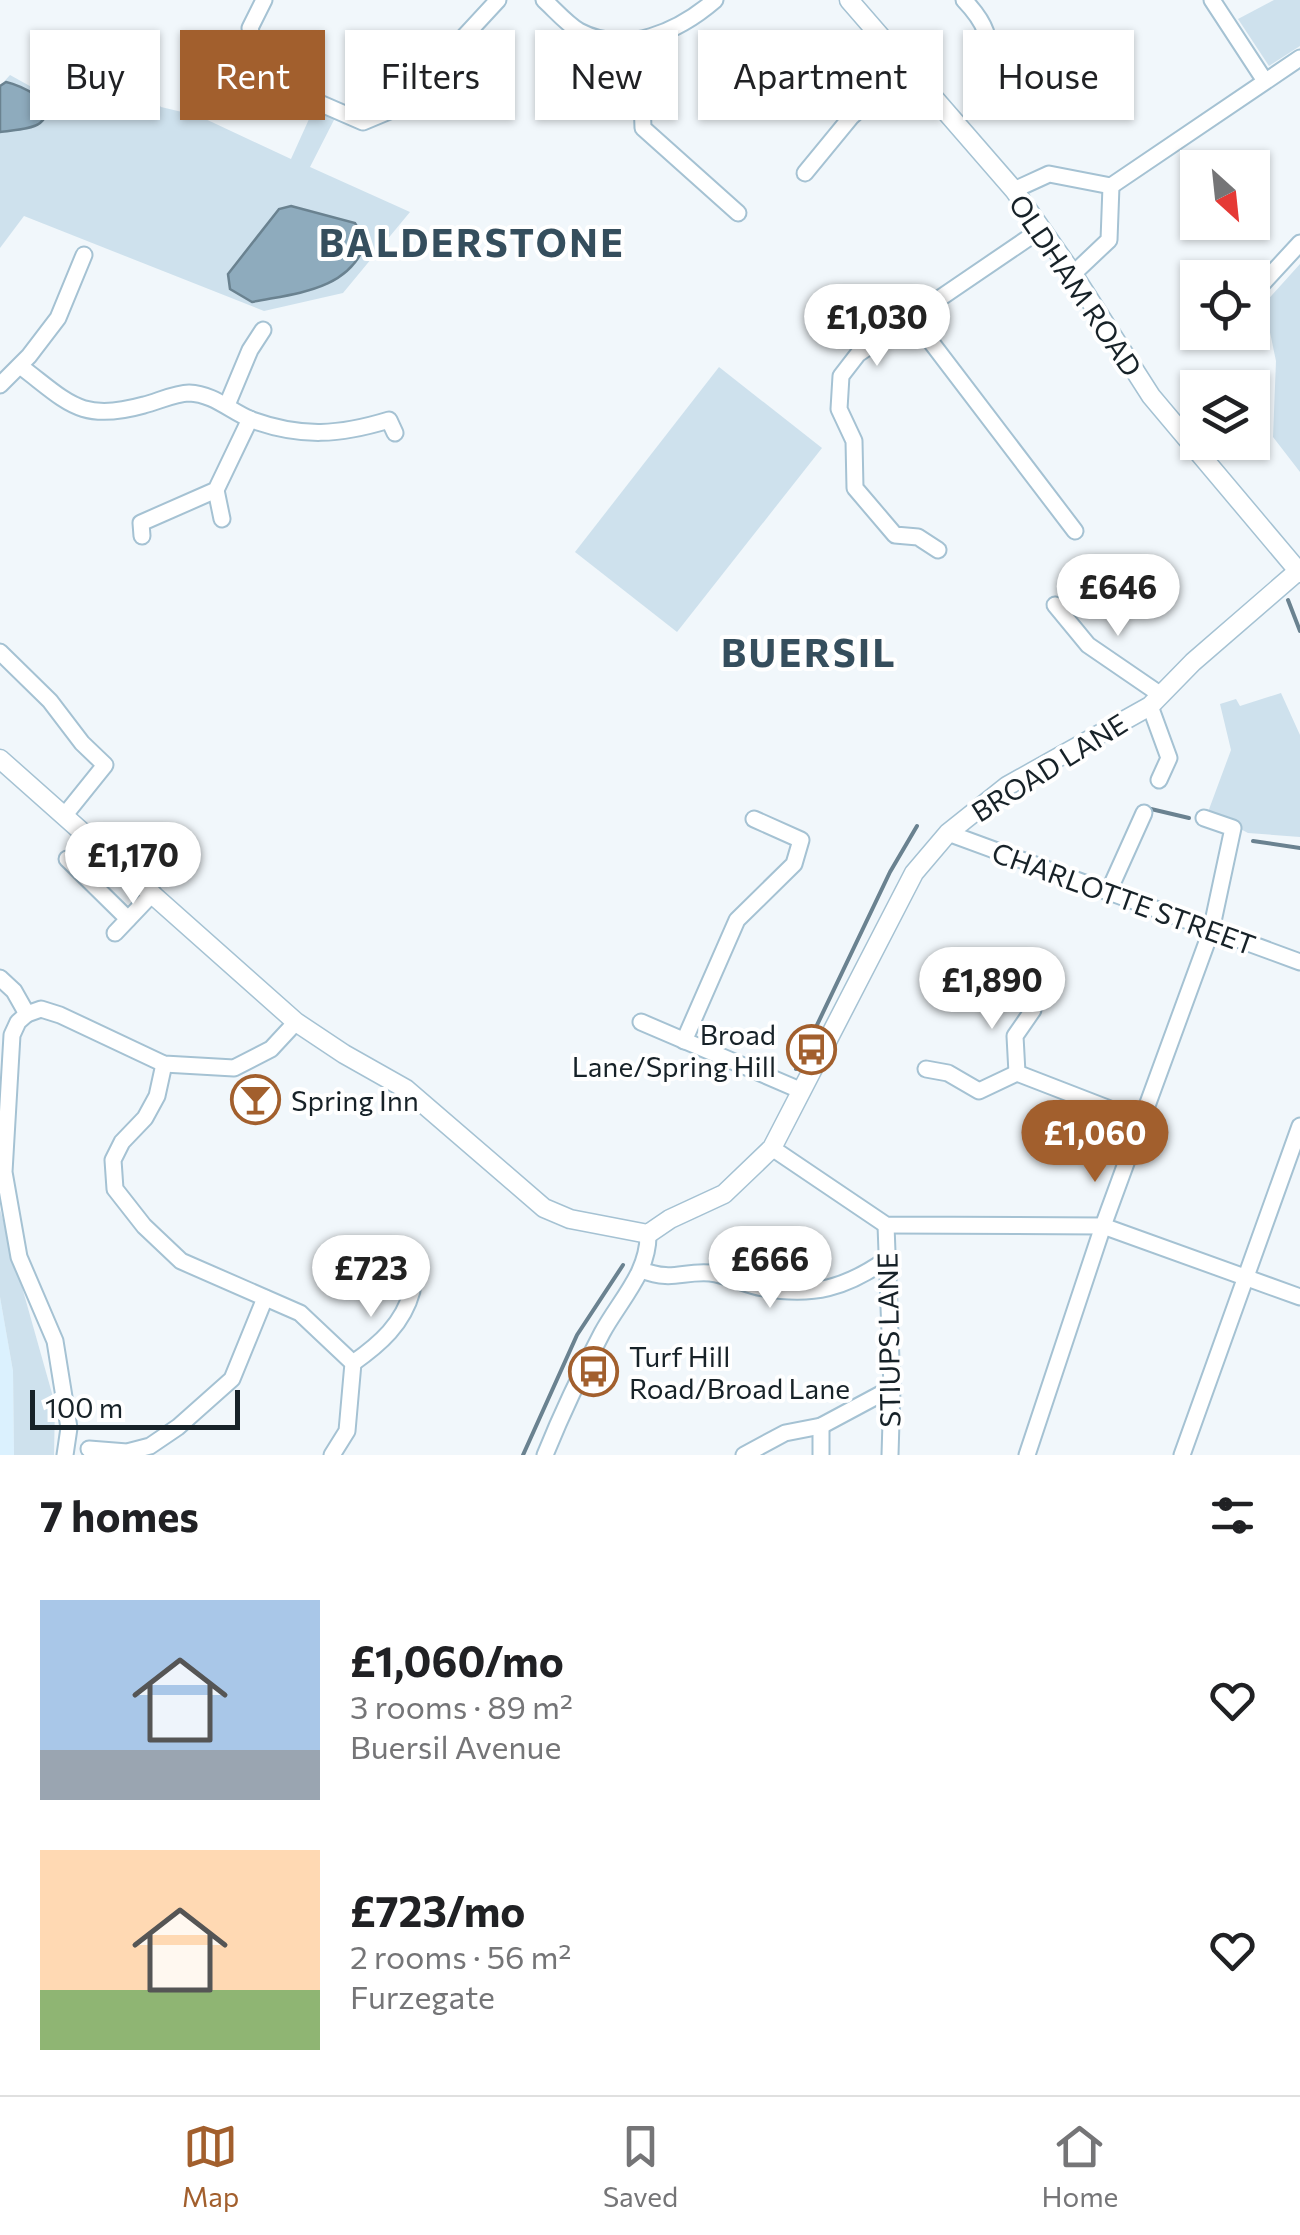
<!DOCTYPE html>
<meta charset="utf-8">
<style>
:root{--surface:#fff;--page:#f6f6f6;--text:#202124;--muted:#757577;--line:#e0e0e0;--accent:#a25f2d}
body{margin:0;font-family:Commissioner,sans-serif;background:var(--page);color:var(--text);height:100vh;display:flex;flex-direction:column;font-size:38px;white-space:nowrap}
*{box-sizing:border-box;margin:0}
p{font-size:32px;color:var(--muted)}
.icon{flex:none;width:55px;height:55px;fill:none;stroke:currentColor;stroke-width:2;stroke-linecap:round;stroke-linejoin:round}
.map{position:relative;height:1455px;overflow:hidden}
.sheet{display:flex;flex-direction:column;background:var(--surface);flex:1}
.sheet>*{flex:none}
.top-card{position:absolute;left:30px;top:30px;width:1240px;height:90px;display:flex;gap:20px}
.needle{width:65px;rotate:153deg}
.controls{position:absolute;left:1180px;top:150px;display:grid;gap:20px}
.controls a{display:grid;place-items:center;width:90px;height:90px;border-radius:0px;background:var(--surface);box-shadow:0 2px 8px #0004;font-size:50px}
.scale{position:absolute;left:30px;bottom:25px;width:210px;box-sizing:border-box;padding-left:10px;border:5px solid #172228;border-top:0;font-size:28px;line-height:35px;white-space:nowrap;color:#172228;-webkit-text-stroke:8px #fff;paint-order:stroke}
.price{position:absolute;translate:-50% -85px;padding:0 22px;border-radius:35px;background:#fff;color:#222;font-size:32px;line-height:65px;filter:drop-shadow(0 2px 5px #0008)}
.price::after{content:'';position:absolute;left:50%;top:60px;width:30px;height:22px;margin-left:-15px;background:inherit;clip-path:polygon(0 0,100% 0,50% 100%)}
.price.selected{background:var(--accent);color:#fff}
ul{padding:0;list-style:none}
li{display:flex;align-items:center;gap:30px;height:250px;padding:0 40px}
li span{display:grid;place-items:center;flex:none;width:280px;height:200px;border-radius:0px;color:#555}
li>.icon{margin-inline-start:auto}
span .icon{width:120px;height:120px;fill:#fffc;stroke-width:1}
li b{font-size:42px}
h2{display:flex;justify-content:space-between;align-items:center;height:120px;padding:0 40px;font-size:42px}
.pill{padding:0 35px;border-radius:0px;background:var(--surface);box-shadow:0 2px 8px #0004;font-size:35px;line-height:90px}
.pill.selected{background:var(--accent);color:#fff}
.tabs{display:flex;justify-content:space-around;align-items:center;height:140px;border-top:2px solid var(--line);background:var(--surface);font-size:28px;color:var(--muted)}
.tabs a{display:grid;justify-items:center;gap:5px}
.tabs .selected{color:var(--accent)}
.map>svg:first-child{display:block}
.built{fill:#dbf1fe}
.green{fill:#cee1ed}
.water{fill:#8eabbd;stroke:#6a8290;stroke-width:2.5}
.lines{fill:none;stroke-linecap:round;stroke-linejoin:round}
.stream{stroke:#6a8290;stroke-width:4}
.minor-casing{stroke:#a5c2d3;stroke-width:19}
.major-casing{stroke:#a5c2d3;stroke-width:21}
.minor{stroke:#fff;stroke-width:15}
.major{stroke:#fff;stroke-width:18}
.labels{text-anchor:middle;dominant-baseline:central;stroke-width:8;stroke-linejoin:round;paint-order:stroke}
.street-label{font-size:28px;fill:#172228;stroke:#fff}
.poi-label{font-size:28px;fill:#172228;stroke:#fff;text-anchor:start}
.district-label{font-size:38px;font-weight:bold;letter-spacing:2.5px;fill:#354e5d;stroke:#fff}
</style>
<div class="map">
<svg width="1300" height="1455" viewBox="0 0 1300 1455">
<rect width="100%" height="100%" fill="#f1f7fb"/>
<polygon class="built" points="0,1297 13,1371 14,1455 0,1455"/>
<g class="green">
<polygon points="1274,0 1300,0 1300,46 1269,66 1238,19"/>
<polygon points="143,59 140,83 161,107 199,116 291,159 314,108 336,116 310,167 410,212 343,293 264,311 24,216 0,248 0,86 10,75 46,95 75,64 127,67"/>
<polygon points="1300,264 1300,472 1273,437 1276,361 1264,304"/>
<polygon points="719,367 822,448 677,632 575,552"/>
<polygon points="1281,693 1300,735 1300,837 1248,833 1208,812 1231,750 1220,704 1236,699 1240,706"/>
<polygon points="0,1209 55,1404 54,1455 14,1455 13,1371 0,1297"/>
</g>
<g class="water">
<path d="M6 82C20 85 63 103 40 123 31 130 11 130 0 132V86Z"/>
<path d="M291 206 355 223 366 242C349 291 296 293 252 302L230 289 228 274 279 209Z"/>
</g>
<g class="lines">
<g class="stream">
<polyline points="1288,600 1300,631"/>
<polyline points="1151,809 1189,818"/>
<polyline points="1253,841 1300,848"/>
<polyline points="796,1069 890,872 917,826"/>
<polyline points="523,1455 577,1335 623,1265"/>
</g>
<defs>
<g id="minor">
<polyline points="264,0 250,28 257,58 271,82 363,122 399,107 498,0"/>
<path d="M544 0C555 10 567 24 579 31 626 56 679 31 715 0"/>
<path d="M964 0C985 22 993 39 986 69"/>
<polyline points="1212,0 1265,81"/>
<polyline points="640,41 643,128 738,213"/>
<polyline points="805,173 851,117 907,67"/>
<polyline points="1111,186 1300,58"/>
<polyline points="1014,190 1049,174 1111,186"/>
<polyline points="1073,274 1109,240 1111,186"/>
<polyline points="1252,295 1300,243"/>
<polyline points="912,317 1075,531"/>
<path d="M20 366C68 402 80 423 144 405 157 402 175 393 189 393 214 394 230 411 252 420 302 438 340 435 389 420L395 433"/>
<polyline points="0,385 29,356 58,318 84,255"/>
<polyline points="227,405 250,350 263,330"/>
<polyline points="216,490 222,519"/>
<polyline points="142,536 141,523 216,490 250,419"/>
<polyline points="938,550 918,537 895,535 855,488 854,441 839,409 841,376 858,354 1040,230"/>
<polyline points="1055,605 1088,645 1161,695"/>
<polyline points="0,652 50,701 82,743 105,765 64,816"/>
<polyline points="1150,706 1169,758 1159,780"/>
<polyline points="948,833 1300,962"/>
<polyline points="67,859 128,919"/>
<polyline points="1108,893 1144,813"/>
<polyline points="115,933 153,893"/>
<polyline points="0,978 14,991 27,1014 41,1009 60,1015 164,1064 234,1068 271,1049 296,1022"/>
<polyline points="27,1014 18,1022 12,1035 4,1172 19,1257 55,1341 69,1428 65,1455"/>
<polyline points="641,1022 802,1091"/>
<polyline points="684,1041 737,920 794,864 801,840 754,819"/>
<polyline points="164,1064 157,1096 145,1118 122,1142 113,1160 115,1189 144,1226 181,1261 300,1313 353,1363 347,1431 332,1455"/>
<polyline points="926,1069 948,1073 979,1091 1017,1073 1141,1121"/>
<polyline points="1017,1073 1015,1036 1033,1010"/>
<polyline points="772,1148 886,1225 1103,1226 1300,1297"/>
<polyline points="886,1225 892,1388 890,1455"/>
<path d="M641 1270C674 1282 680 1271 710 1273 728 1275 745 1285 763 1288 813 1297 846 1288 887 1259"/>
<path d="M353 1363C380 1344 403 1324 412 1291"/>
<polyline points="89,1449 127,1452 150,1446 178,1427 232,1379 265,1298"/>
<path d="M545 1455C562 1413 581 1373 602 1333 620 1300 649 1272 648 1234"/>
<polyline points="744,1455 785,1433 821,1426 892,1388"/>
<polyline points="821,1455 821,1426"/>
<polyline points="1027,1455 1103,1226 1211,931 1233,828 1204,818"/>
<polyline points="1182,1455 1300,1126"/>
</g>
<g id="major">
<polyline points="849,0 1014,190 1073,274 1151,396 1300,573"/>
<polyline points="0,759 296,1022 344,1054 406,1089 544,1208 570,1219 648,1234 670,1219 724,1194 772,1148 914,873 948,833 1007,786 1150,706 1193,662 1298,571"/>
</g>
</defs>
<use href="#minor" class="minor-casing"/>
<use href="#major" class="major-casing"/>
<use href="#minor" class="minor"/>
<use href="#major" class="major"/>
</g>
<defs>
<symbol id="bus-ring" viewBox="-11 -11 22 22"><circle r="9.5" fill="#fff" stroke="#a25f2d" stroke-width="1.5"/><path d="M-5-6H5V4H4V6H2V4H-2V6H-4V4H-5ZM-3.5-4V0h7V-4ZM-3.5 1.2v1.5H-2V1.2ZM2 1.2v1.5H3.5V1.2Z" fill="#a25f2d"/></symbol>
<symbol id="bar-ring" viewBox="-11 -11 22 22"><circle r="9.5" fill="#fff" stroke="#a25f2d" stroke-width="1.5"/><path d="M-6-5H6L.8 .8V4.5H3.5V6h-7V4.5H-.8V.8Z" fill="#a25f2d"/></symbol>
</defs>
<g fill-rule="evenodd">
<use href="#bus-ring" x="784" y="1022" width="55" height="55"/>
<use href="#bar-ring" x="228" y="1072" width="55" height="55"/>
<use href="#bus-ring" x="566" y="1344" width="55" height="55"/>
</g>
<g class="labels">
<g class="street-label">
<text transform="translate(1076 285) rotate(56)">OLDHAM ROAD</text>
<text transform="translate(1049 767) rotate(-32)">BROAD LANE</text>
<text transform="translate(1124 898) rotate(20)">CHARLOTTE STREET</text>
<text transform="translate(888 1340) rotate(-91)">STIUPS LANE</text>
</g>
<g class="poi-label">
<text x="776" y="1034" text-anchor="end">Broad<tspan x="776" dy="32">Lane/Spring Hill</tspan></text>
<text x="291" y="1100">Spring Inn</text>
<text x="629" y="1356">Turf Hill<tspan x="629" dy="32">Road/Broad Lane</tspan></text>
</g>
<g class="district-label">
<text x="472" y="241">BALDERSTONE</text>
<text x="809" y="651">BUERSIL</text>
</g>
</g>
</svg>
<div class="controls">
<a><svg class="needle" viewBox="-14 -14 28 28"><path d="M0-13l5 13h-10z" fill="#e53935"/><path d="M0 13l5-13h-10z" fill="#757577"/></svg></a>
<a><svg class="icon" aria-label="locate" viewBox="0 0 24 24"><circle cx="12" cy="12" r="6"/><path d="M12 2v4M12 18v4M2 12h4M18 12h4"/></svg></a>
<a><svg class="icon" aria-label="layers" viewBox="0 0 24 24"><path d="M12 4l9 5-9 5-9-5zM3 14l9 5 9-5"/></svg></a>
</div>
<div class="scale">100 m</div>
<b class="price" style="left:877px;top:369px">£1,030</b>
<b class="price" style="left:1118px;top:639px">£646</b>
<b class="price" style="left:133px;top:907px">£1,170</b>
<b class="price" style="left:992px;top:1032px">£1,890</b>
<b class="price selected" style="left:1095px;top:1185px">£1,060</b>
<b class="price" style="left:770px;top:1311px">£666</b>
<b class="price" style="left:371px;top:1320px">£723</b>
<div class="top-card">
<a class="pill">Buy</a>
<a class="pill selected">Rent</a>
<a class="pill">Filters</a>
<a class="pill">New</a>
<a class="pill">Apartment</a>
<a class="pill">House</a>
</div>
</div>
<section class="sheet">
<h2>7 homes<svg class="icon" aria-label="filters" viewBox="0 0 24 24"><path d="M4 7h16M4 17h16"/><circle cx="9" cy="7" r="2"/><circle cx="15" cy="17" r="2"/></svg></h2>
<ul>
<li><span style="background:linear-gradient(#a9c7e8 75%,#9aa5b1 0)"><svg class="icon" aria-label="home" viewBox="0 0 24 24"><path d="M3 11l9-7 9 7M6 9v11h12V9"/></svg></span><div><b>£1,060/mo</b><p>3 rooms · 89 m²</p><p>Buersil Avenue</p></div><svg class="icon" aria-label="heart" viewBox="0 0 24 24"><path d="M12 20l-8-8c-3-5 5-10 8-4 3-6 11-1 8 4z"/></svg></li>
<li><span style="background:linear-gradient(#ffd9b3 70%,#8fb573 0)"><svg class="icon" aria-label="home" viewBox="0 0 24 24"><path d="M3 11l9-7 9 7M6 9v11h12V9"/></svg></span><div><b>£723/mo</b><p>2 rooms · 56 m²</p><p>Furzegate</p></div><svg class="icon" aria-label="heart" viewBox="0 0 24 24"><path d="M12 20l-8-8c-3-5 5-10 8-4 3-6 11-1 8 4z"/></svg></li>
</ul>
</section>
<nav class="tabs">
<a class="selected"><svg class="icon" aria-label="map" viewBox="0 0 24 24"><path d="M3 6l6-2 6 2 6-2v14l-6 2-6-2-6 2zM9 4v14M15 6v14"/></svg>Map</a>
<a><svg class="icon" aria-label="saved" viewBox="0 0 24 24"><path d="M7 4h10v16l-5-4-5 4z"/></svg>Saved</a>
<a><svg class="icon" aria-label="home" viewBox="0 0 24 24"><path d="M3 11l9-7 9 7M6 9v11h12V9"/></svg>Home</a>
</nav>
